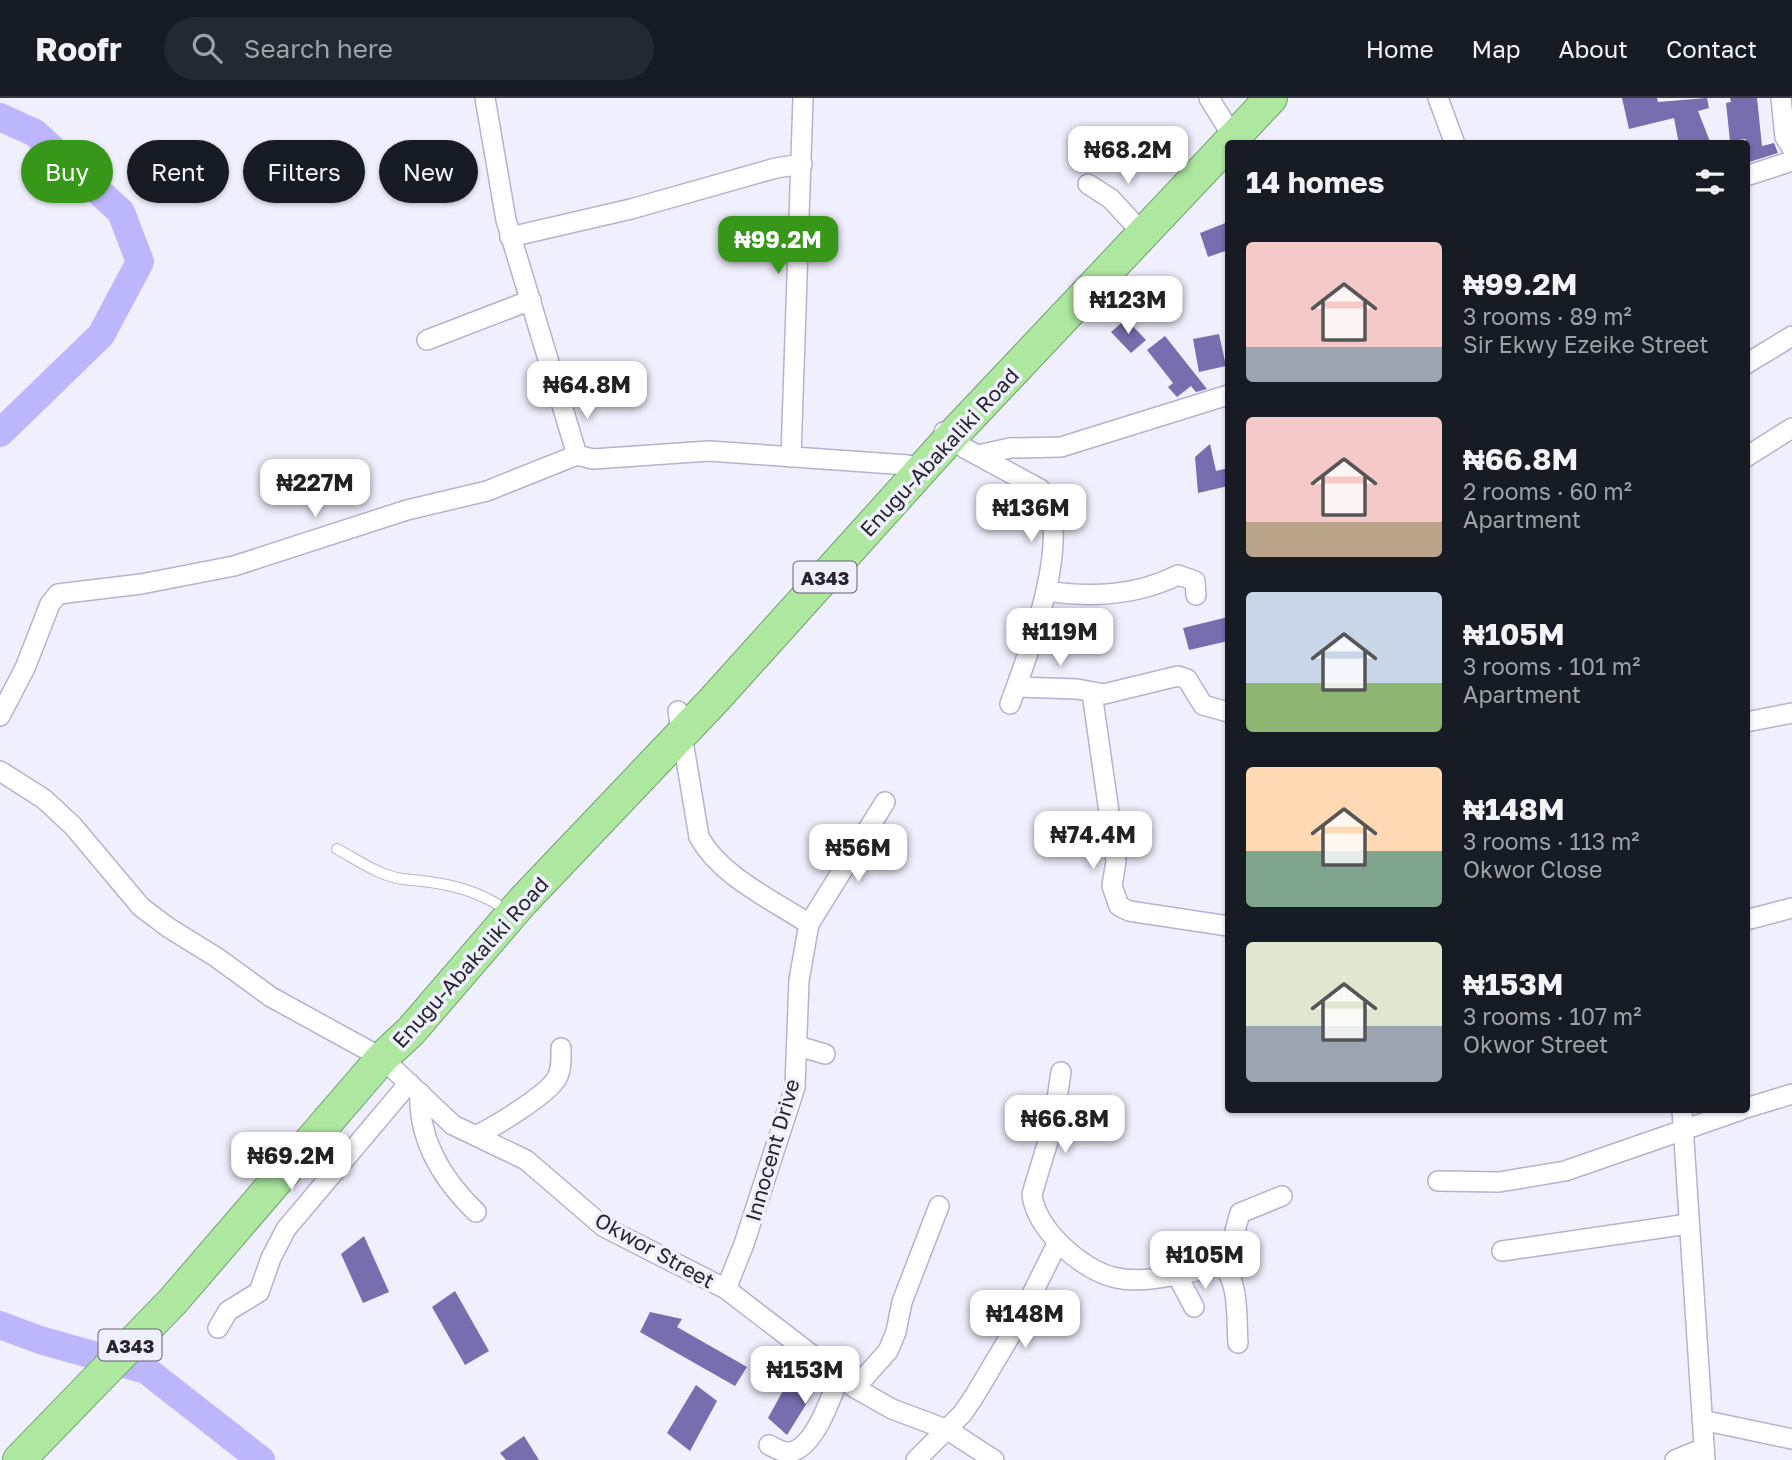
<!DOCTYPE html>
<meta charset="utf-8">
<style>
:root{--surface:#171b24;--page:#242831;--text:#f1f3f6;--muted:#9ea1a6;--line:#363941;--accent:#379718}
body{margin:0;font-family:"Golos Text",sans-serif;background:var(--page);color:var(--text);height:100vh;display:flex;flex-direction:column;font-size:26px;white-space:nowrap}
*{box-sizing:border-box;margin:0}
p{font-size:23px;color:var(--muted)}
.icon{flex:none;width:38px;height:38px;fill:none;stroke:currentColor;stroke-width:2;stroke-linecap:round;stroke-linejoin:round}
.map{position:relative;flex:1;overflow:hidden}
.panel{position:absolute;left:1225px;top:42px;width:525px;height:973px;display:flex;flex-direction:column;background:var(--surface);border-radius:7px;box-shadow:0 2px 5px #0004}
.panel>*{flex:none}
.guide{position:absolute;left:21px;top:42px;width:665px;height:63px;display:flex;gap:14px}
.price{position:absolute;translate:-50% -60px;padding:0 16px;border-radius:14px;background:#fff;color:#222;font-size:23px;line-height:46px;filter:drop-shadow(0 2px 4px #0008)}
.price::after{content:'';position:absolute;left:50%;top:42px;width:21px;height:16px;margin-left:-10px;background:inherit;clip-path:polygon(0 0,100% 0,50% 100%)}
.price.selected{background:var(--accent);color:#fff}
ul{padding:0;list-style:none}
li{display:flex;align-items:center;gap:21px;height:175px;padding:0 21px}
li span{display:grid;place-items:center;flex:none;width:196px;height:140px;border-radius:7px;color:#555}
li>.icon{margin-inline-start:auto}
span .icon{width:84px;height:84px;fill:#fffc;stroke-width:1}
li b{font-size:30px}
h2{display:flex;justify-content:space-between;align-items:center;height:84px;padding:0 21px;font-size:30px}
.chip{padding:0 24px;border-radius:32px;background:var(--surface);box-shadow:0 2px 5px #0004;font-size:24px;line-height:63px}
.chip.selected{background:var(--accent);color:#fff}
header{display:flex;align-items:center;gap:42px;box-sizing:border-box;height:98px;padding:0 35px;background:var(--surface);border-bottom:2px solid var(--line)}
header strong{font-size:33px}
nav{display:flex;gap:38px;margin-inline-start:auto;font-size:24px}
.search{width:490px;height:63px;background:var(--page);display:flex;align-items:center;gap:18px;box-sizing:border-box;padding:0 24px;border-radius:38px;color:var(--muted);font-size:26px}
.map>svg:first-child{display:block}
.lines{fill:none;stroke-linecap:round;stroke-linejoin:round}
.river{stroke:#bcb6fc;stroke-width:28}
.building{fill:#766eaf}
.service-casing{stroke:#b4b2d1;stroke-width:12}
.minor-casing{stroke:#b4b2d1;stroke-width:22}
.trunk-casing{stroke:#70a06a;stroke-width:34}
.service{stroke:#fff;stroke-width:10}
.minor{stroke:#fff;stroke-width:19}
.trunk{stroke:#aee8a0;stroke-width:32}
.labels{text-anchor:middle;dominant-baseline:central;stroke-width:7;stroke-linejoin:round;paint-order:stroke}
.shield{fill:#f0effd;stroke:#62626e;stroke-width:2}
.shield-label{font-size:19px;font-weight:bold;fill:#252531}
.street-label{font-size:21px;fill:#252531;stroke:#f0effd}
</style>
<header>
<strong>Roofr</strong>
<div class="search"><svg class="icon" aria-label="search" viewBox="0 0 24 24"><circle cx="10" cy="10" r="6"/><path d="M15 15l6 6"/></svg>Search here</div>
<nav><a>Home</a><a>Map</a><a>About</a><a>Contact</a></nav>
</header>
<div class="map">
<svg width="1792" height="1362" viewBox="0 0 1792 1362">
<rect width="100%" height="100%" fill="#f0effd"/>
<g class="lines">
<g class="river">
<polyline points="0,19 35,35 121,114 140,164 101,237 0,335"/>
<polyline points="0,1227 40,1242 146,1272 261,1362"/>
</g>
</g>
<g class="building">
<polygon points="1622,0 1657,0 1658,4 1707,0 1709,10 1698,13 1711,46 1679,46 1674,20 1629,31"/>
<polygon points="1730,0 1757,0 1762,48 1774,45 1778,55 1746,65 1746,41 1730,43 1726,5 1731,4"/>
<polygon points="1228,124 1228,152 1208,159 1200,135"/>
<polygon points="1126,221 1146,242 1131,255 1111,234"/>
<polygon points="1219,236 1226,268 1199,274 1193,241"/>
<polygon points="1165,238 1207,291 1196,294 1191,288 1177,299 1168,289 1173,285 1147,252"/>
<polygon points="1210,346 1216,373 1228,370 1228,388 1198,395 1195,359"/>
<polygon points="1228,519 1228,543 1189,552 1183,530"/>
<polygon points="364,1138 389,1194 363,1205 341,1156"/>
<polygon points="455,1193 489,1253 465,1267 432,1209"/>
<polygon points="650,1214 682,1221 677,1229 747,1269 735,1288 640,1234"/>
<polygon points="790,1280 815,1292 787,1337 768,1320"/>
<polygon points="696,1287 717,1303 690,1353 667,1335"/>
<polygon points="524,1338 539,1362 506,1362 500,1355"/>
</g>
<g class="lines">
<defs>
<path id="service" d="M337 751C358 762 379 778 403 781 436 784 467 788 497 806"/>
<g id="minor">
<polyline points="485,0 506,122 577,357 593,361 709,353 908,367"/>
<polyline points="1209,0 1227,29"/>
<polyline points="1438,0 1455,46"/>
<polyline points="1781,0 1785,39 1792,50"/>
<polyline points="1746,78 1792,63"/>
<polyline points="1088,86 1111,101 1134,126"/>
<polyline points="510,139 631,111 776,70 802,66"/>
<polyline points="427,242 531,202"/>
<polyline points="1746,266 1792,238"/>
<path d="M944 334 966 351 1040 391C1077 432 1027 559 1010 606"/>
<polyline points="978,357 1010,350 1061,349 1228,297"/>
<polyline points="791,359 803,0"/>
<polyline points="1746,359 1792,330"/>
<path d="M1046 493C1092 500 1136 498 1178 477L1195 483 1196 497"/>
<polyline points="1017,589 1077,591 1104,596 1178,578 1187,581 1203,607 1228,614"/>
<polyline points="1092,595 1116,763 1112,788 1119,808 1129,813 1228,828"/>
<path d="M678 613 699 739C721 779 773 802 809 826"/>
<polyline points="0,618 25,570 50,506 58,496 141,486 234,468 407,412 487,393 577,357"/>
<polyline points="1746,624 1792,615"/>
<polyline points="0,673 44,701 73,728 141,809 169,830 216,859 271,899 382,960 453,1027 526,1062 604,1129 726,1191 855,1290 892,1311 948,1332 994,1362"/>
<polyline points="1746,822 1792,810"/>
<polyline points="798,948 825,956"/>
<path d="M1061 974 1053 1027 1032 1096C1034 1116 1047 1133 1061 1147 1098 1182 1126 1188 1175 1177 1191 1174 1206 1172 1222 1166L1229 1155 1240 1115 1282 1098"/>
<path d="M420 995C418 1043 443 1082 476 1114"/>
<polyline points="1746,1010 1792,996"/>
<polyline points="1682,1012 1705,1362"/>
<path d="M477 1037C496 1028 543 999 555 983 562 974 561 961 561 950"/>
<polyline points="1438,1083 1499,1084 1565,1073 1741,1012"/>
<polyline points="1502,1153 1688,1126"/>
<path d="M1222 1166C1240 1186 1236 1220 1238 1245"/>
<polyline points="1177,1177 1194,1209"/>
<polyline points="726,1191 744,1146 795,989 799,882 809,826 885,704"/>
<polyline points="218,1230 228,1213 259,1194 271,1160 286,1131 409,985"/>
<polyline points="855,1290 888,1253 896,1234 902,1204 939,1108"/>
<polyline points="1702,1322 1792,1341"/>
<path d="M769 1347C775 1350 783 1355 790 1354 815 1350 832 1297 840 1276"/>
<polyline points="916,1362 963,1315 975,1297 1016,1228 1058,1144"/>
<polyline points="1675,1362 1704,1350"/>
</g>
<polyline id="trunk" points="19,1362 173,1203 382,960 411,933 522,804 714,602 951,339 1271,0"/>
</defs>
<use href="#service" class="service-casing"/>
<use href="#minor" class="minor-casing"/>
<use href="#trunk" class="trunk-casing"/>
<use href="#service" class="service"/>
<use href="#minor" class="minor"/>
<use href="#trunk" class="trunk"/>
</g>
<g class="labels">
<g class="shield">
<rect x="793.5" y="463.5" width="63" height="31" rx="5"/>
<rect x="98.5" y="1231.5" width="63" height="31" rx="5"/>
</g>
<g class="shield-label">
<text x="825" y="479">A343</text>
<text x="130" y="1247">A343</text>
</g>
<g class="street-label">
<text transform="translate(939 354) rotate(-47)">Enugu-Abakaliki Road</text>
<text transform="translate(470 864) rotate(-48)">Enugu-Abakaliki Road</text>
<text transform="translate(772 1052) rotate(-74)">Innocent Drive</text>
<text transform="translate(655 1152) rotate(29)">Okwor Street</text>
</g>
</g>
</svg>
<b class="price" style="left:1128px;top:88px">₦68.2M</b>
<b class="price selected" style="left:778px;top:178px">₦99.2M</b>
<b class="price" style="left:1128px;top:238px">₦123M</b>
<b class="price" style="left:587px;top:323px">₦64.8M</b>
<b class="price" style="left:315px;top:421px">₦227M</b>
<b class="price" style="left:1031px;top:446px">₦136M</b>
<b class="price" style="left:1060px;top:570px">₦119M</b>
<b class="price" style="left:1093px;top:773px">₦74.4M</b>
<b class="price" style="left:858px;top:786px">₦56M</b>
<b class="price" style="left:1065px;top:1057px">₦66.8M</b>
<b class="price" style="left:291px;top:1094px">₦69.2M</b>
<b class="price" style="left:1205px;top:1193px">₦105M</b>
<b class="price" style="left:1025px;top:1252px">₦148M</b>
<b class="price" style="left:805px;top:1308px">₦153M</b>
<div class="guide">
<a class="chip selected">Buy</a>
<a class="chip">Rent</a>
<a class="chip">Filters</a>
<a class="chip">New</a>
</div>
<section class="panel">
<h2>14 homes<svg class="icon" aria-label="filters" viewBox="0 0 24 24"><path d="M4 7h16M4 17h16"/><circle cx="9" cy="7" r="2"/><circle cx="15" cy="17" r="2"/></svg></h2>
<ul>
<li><span style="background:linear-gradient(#f6c9c9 75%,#9aa5b1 0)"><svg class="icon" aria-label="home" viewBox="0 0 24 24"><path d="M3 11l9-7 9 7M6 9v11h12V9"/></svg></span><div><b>₦99.2M</b><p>3 rooms · 89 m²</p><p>Sir Ekwy Ezeike Street</p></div></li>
<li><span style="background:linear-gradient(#f6c9c9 75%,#b9a48a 0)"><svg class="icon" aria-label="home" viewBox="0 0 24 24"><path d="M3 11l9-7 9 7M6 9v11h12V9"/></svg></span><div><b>₦66.8M</b><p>2 rooms · 60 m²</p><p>Apartment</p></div></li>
<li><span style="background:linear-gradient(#c9d6e8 65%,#8fb573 0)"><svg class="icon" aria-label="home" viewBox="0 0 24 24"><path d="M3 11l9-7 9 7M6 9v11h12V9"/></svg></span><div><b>₦105M</b><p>3 rooms · 101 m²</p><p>Apartment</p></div></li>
<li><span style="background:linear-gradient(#ffd9b3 60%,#7fa58c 0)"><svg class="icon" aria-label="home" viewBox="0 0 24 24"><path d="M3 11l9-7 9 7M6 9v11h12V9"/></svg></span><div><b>₦148M</b><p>3 rooms · 113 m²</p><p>Okwor Close</p></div></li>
<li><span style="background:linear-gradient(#dfe7d0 60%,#9aa5b1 0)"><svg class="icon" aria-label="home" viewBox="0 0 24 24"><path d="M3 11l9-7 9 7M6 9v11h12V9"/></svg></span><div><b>₦153M</b><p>3 rooms · 107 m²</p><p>Okwor Street</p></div></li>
</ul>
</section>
</div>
